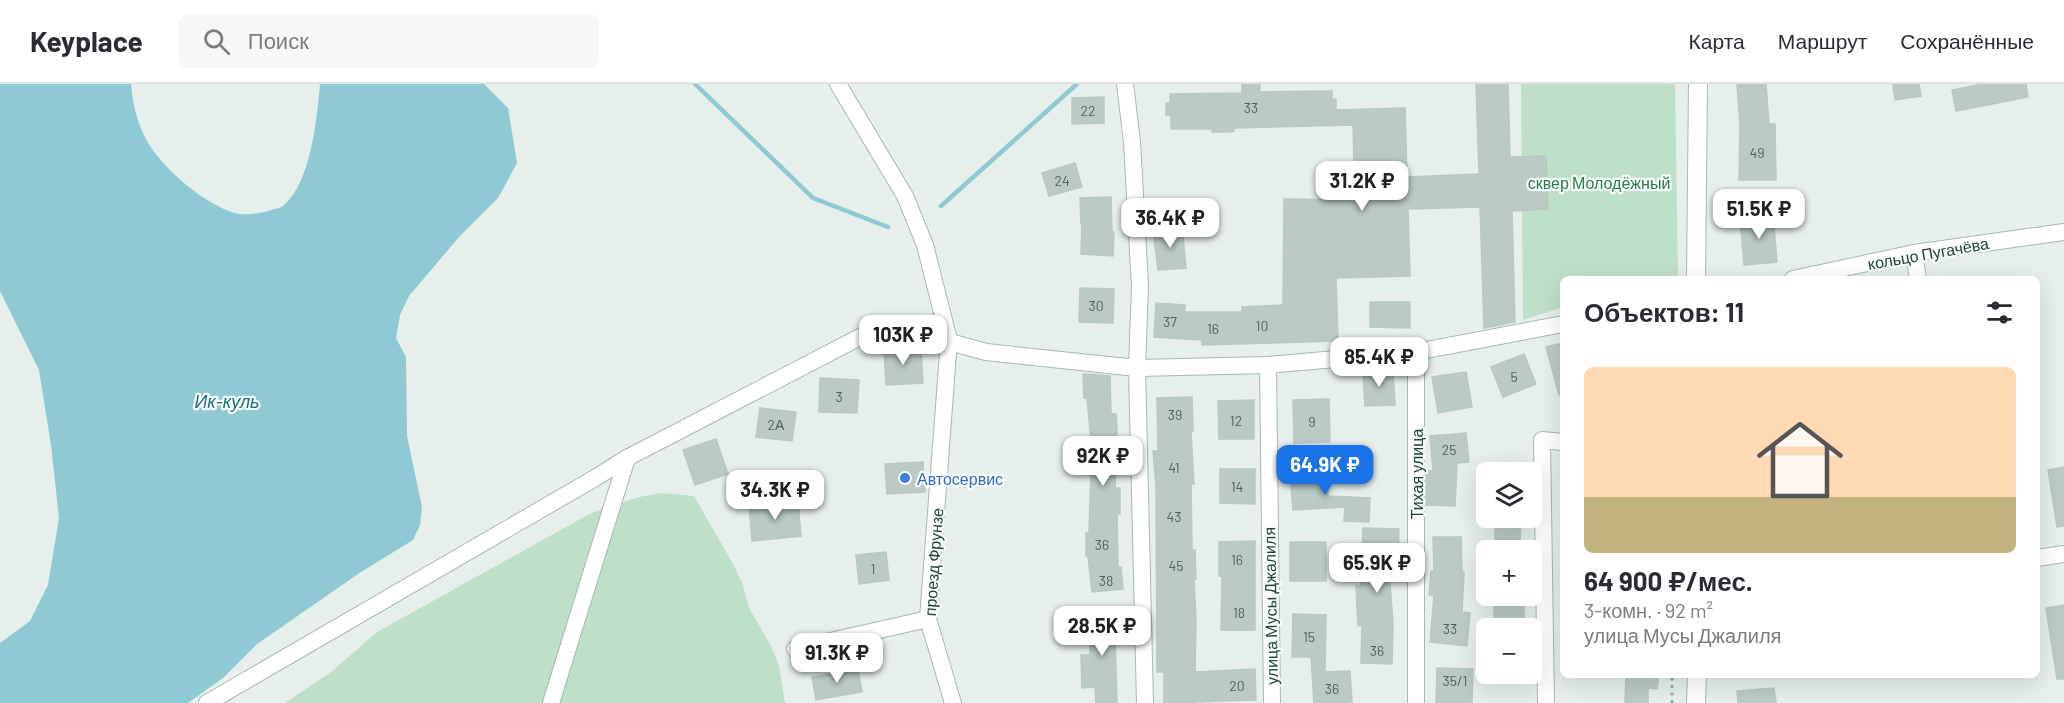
<!DOCTYPE html>
<html lang="ru">
<meta charset="utf-8">
<style>
:root{--surface:#fff;--page:#f7f7f7;--text:#2b2b33;--muted:#7c7c81;--line:#e1e1e2;--accent:#1a73e8}
body{margin:0;font-family:Barlow,sans-serif;background:var(--page);color:var(--text);height:100vh;display:flex;flex-direction:column;font-size:22px;white-space:nowrap}
*{box-sizing:border-box;margin:0}
p{font-size:20px;color:var(--muted)}
.icon{flex:none;width:33px;height:33px;fill:none;stroke:currentColor;stroke-width:2;stroke-linecap:round;stroke-linejoin:round}
.map{position:relative;flex:1;overflow:hidden}
.panel{position:absolute;left:1560px;top:192px;width:480px;height:402px;display:flex;flex-direction:column;background:var(--surface);border-radius:9px;box-shadow:0 6px 24px #0002}
.panel>*{flex:none}
.fabs{position:absolute;left:1476px;top:378px;display:grid;gap:12px}
.fabs a{display:grid;place-items:center;width:66px;height:66px;border-radius:9px;background:var(--surface);box-shadow:0 6px 24px #0002;font-size:30px}
.price{position:absolute;translate:-50% -51px;padding:0 14px;border-radius:12px;background:#fff;color:#222;font-size:20px;line-height:39px;filter:drop-shadow(0 2px 3px #0008)}
.price::after{content:'';position:absolute;left:50%;top:36px;width:18px;height:14px;margin-left:-9px;background:inherit;clip-path:polygon(0 0,100% 0,50% 100%)}
.price.current{background:var(--accent);color:#fff}
ul{padding:0;list-style:none}
li{display:grid;align-content:center;gap:12px;height:318px;padding:0 24px}
li span{display:grid;place-items:center;height:186px;border-radius:9px;color:#555}
li>.icon{margin-inline-start:auto}
span .icon{width:108px;height:108px;fill:#fffc;stroke-width:1}
li b{font-size:26px}
h2{display:flex;justify-content:space-between;align-items:center;height:72px;padding:0 24px;font-size:26px}
header{display:flex;align-items:center;gap:36px;box-sizing:border-box;height:84px;padding:0 30px;background:var(--surface);border-bottom:2px solid var(--line)}
header strong{font-size:28px}
nav{display:flex;gap:33px;margin-inline-start:auto;font-size:21px}
.search{width:420px;height:54px;background:var(--page);display:flex;align-items:center;gap:15px;box-sizing:border-box;padding:0 21px;border-radius:9px;color:var(--muted);font-size:22px}
.map>svg:first-child{display:block}
.green{fill:#bfe0c8}
.water{fill:#8ec9d4}
.lines{fill:none;stroke-linecap:round;stroke-linejoin:round}
.stream{stroke:#8ec9d4;stroke-width:4.5}
.building{fill:#bbcac4;stroke:#b8c9c2;stroke-width:1.5}
.minor-casing{stroke:#a8b8b2;stroke-width:18}
.secondary-casing{stroke:#a4bbb3;stroke-width:20}
.path{stroke:#86b3a5;stroke-width:3;stroke-dasharray:3 4.5;stroke-linecap:butt}
.minor{stroke:#fff;stroke-width:16}
.secondary{stroke:#fff;stroke-width:18}
.shop-dot{fill:#3f7fe0;stroke:#f7fbf9;stroke-width:2}
.labels{text-anchor:middle;dominant-baseline:central;stroke-width:4.5;stroke-linejoin:round;paint-order:stroke}
.number-label{font-size:14px;fill:#4a645c}
.park-label{font-size:16px;fill:#2d7a4b;stroke:#f7fbf9}
.street-label{font-size:16px;fill:#24423a;stroke:#f7fbf9}
.shop-label{font-size:16px;fill:#366cbe;stroke:#f7fbf9;text-anchor:start}
.water-label{font-size:18px;font-style:italic;fill:#1c6f80;stroke:#f7fbf9}
</style>
<header>
<strong>Keyplace</strong>
<div class="search"><svg class="icon" aria-label="search" viewBox="0 0 24 24"><circle cx="10" cy="10" r="6"/><path d="M15 15l6 6"/></svg>Поиск</div>
<nav><a>Карта</a><a>Маршрут</a><a>Сохранённые</a></nav>
</header>
<div class="map">
<svg width="2064" height="619" viewBox="0 0 2064 619">
<rect width="100%" height="100%" fill="#e6efeb"/>
<g class="green">
<polygon points="1521,0 1675,0 1678,195 1563,195 1563,223 1523,236"/>
<polygon points="661,409 694,412 733,480 743,501 749,524 771,562 779,582 785,619 285,619 331,588 377,548 591,429 639,413"/>
</g>
<path class="water" d="M0 0H131C133 22 137 38 147 57 162 84 208 124 239 130 249 131 262 129 271 126 275 125 281 124 284 121 311 98 317 34 320 0H484L508 24 517 79 498 114 459 153 409 212 400 231 396 254 406 273 407 352 422 423 420 441 413 456 361 488 257 560 223 594 188 619H0V559L30 537 48 501 59 434 51 361 39 286 0 207Z"/>
<g class="lines">
<g class="stream">
<polyline points="695,0 813,114 888,143"/>
<polyline points="941,122 1077,0"/>
</g>
</g>
<g class="building">
<polygon points="1242,0 1260,0 1260,8 1332,7 1332,16 1336,15 1336,26 1405,24 1407,93 1479,90 1476,0 1508,0 1510,73 1546,72 1548,125 1512,127 1515,238 1484,244 1480,123 1408,125 1410,192 1336,194 1338,257 1202,261 1202,256 1154,253 1156,219 1185,221 1185,228 1242,228 1242,223 1283,221 1284,115 1355,116 1353,41 1234,44 1234,47 1231,48 1212,48 1212,45 1171,45 1171,31 1166,31 1166,19 1170,19 1170,10 1242,9"/>
<polygon points="1737,0 1766,0 1769,40 1775,40 1776,96 1739,96 1740,41"/>
<polygon points="1901,0 1919,0 1921,12 1895,16 1893,1"/>
<polygon points="1983,0 2026,0 2028,13 1956,27 1952,6"/>
<polygon points="1104,13 1104,39 1072,40 1072,14"/>
<polygon points="1075,79 1082,103 1049,112 1042,89"/>
<polygon points="1111,113 1112,148 1114,148 1113,172 1081,170 1082,140 1081,140 1080,114"/>
<polygon points="1773,130 1777,178 1744,181 1740,133"/>
<polygon points="1182,143 1186,184 1158,186 1153,146"/>
<polygon points="1080,204 1114,205 1113,239 1079,238"/>
<polygon points="1370,218 1410,218 1410,244 1370,243"/>
<polygon points="1563,259 1563,310 1559,311 1546,263"/>
<polygon points="921,264 923,299 886,301 884,266"/>
<polygon points="1524,270 1536,300 1503,313 1491,283"/>
<polygon points="1393,286 1395,321 1365,322 1363,287"/>
<polygon points="1466,288 1472,323 1438,329 1432,293"/>
<polygon points="1083,290 1110,292 1111,330 1116,330 1117,345 1115,404 1120,404 1120,430 1117,430 1118,483 1121,483 1123,505 1092,508 1088,472 1086,472 1086,449 1089,449 1091,391 1088,391 1089,367 1092,367 1087,314 1084,314"/>
<polygon points="820,294 859,296 857,329 819,328"/>
<polygon points="1192,313 1193,347 1191,347 1194,400 1191,400 1192,466 1195,466 1196,495 1194,495 1196,537 1195,588 1255,585 1256,616 1164,619 1164,588 1157,588 1156,402 1153,367 1158,367 1157,314"/>
<polygon points="1329,315 1330,358 1294,359 1293,316"/>
<polygon points="1254,316 1254,355 1219,355 1218,317"/>
<polygon points="760,324 796,328 792,357 756,353"/>
<polygon points="1466,349 1469,378 1457,379 1455,422 1426,421 1426,387 1433,387 1430,352"/>
<polygon points="716,355 728,390 695,401 683,366"/>
<polygon points="923,378 925,408 887,410 885,380"/>
<polygon points="2064,383 2064,442 2057,443 2048,386"/>
<polygon points="1220,385 1255,385 1255,420 1220,419"/>
<polygon points="1327,385 1328,412 1370,414 1369,438 1344,437 1345,423 1293,426 1290,387"/>
<polygon points="798,417 801,452 752,457 749,421"/>
<polygon points="1495,434 1521,434 1520,460 1495,459"/>
<polygon points="1363,444 1399,445 1397,486 1389,486 1393,539 1392,580 1361,579 1362,541 1358,542 1356,502 1361,502"/>
<polygon points="1433,453 1461,453 1462,488 1464,488 1462,528 1470,529 1467,562 1430,558 1434,512 1429,511 1431,487 1434,487"/>
<polygon points="1255,457 1255,546 1221,546 1222,492 1219,492 1219,458"/>
<rect x="1290" y="458" width="36" height="39"/>
<polygon points="886,468 889,496 859,500 856,471"/>
<rect x="1494" y="512" width="30" height="21"/>
<polygon points="2064,521 2064,595 2057,595 2046,524"/>
<polygon points="1122,529 1123,552 1115,552 1117,619 1096,619 1095,603 1082,604 1081,571 1090,571 1089,530"/>
<polygon points="1293,530 1326,531 1325,588 1350,587 1352,618 1314,619 1311,573 1292,573"/>
<polygon points="1437,584 1473,585 1472,619 1436,619"/>
<polygon points="858,585 862,608 816,616 812,593"/>
<polygon points="1626,591 1659,591 1657,605 1648,604 1648,619 1625,619"/>
<polygon points="1774,604 1776,619 1738,619 1737,607"/>
</g>
<g class="lines">
<defs>
<g id="minor">
<polyline points="838,0 905,112 925,161 949,256 928,535 953,619"/>
<polyline points="1125,0 1132,58 1140,202 1137,284 1145,619"/>
<polyline points="1914,169 1918,195"/>
<polyline points="1793,195 1914,169 2064,148"/>
<polyline points="1268,281 1272,619"/>
<polyline points="2037,474 2064,470"/>
<polyline points="795,565 928,535"/>
<polyline points="207,619 595,394 627,374 885,240 986,268 1137,284 1268,281 1416,268 1563,240"/>
<polyline points="551,619 627,374"/>
<polyline points="1416,619 1416,268"/>
<polyline points="1546,619 1542,356 1563,358"/>
</g>
<g id="secondary">
<polyline points="1696,195 1698,0"/>
<polyline points="1696,619 1697,591"/>
</g>
</defs>
<use href="#minor" class="minor-casing"/>
<use href="#secondary" class="secondary-casing"/>
<polyline class="path" points="1672,619 1672,591"/>
<use href="#minor" class="minor"/>
<use href="#secondary" class="secondary"/>
</g>
<circle class="shop-dot" cx="905" cy="394" r="6"/>
<g class="labels">
<g class="number-label">
<text x="1251" y="23">33</text>
<text x="1088" y="26">22</text>
<text x="1757" y="68">49</text>
<text x="1062" y="96">24</text>
<text x="1096" y="221">30</text>
<text x="1170" y="237">37</text>
<text x="1262" y="241">10</text>
<text x="1213" y="244">16</text>
<text x="1514" y="292">5</text>
<text x="839" y="312">3</text>
<text x="1175" y="330">39</text>
<text x="1236" y="336">12</text>
<text x="1312" y="337">9</text>
<text x="776" y="340">2А</text>
<text x="1449" y="365">25</text>
<text x="1174" y="383">41</text>
<text x="1237" y="402">14</text>
<text x="1174" y="432">43</text>
<text x="1102" y="460">36</text>
<text x="1237" y="475">16</text>
<text x="1176" y="481">45</text>
<text x="873" y="484">1</text>
<text x="1106" y="496">38</text>
<text x="1239" y="528">18</text>
<text x="1450" y="544">33</text>
<text x="1309" y="552">15</text>
<text x="1377" y="566">36</text>
<text x="1455" y="596">35/1</text>
<text x="1237" y="601">20</text>
<text x="1332" y="604">36</text>
</g>
<g class="park-label">
<text x="1599" y="98">сквер Молодёжный</text>
</g>
<g class="street-label">
<text transform="translate(1928 169) rotate(-10)">кольцо Пугачёва</text>
<text transform="translate(1416 390) rotate(-90)">Тихая улица</text>
<text transform="translate(933 478) rotate(-86)">проезд Фрунзе</text>
<text transform="translate(1270 522) rotate(-91)">улица Мусы Джалиля</text>
</g>
<g class="shop-label">
<text x="917" y="394">Автосервис</text>
</g>
<g class="water-label">
<text x="227" y="317">Ик-куль</text>
</g>
</g>
</svg>
<div class="fabs">
<a><svg class="icon" aria-label="layers" viewBox="0 0 24 24"><path d="M12 4l9 5-9 5-9-5zM3 14l9 5 9-5"/></svg></a>
<a>+</a>
<a>−</a>
</div>
<b class="price" style="left:1362px;top:128px">31.2K ₽</b>
<b class="price" style="left:1759px;top:156px">51.5K ₽</b>
<b class="price" style="left:1170px;top:165px">36.4K ₽</b>
<b class="price" style="left:903px;top:282px">103K ₽</b>
<b class="price" style="left:1379px;top:304px">85.4K ₽</b>
<b class="price" style="left:1103px;top:403px">92K ₽</b>
<b class="price current" style="left:1325px;top:412px">64.9K ₽</b>
<b class="price" style="left:775px;top:437px">34.3K ₽</b>
<b class="price" style="left:1377px;top:510px">65.9K ₽</b>
<b class="price" style="left:1102px;top:573px">28.5K ₽</b>
<b class="price" style="left:837px;top:600px">91.3K ₽</b>
<section class="panel">
<h2>Объектов: 11<svg class="icon" aria-label="filters" viewBox="0 0 24 24"><path d="M4 7h16M4 17h16"/><circle cx="9" cy="7" r="2"/><circle cx="15" cy="17" r="2"/></svg></h2>
<ul>
<li><span style="background:linear-gradient(#ffd9b3 70%,#c2b280 0)"><svg class="icon" aria-label="home" viewBox="0 0 24 24"><path d="M3 11l9-7 9 7M6 9v11h12V9"/></svg></span><div><b>64 900 ₽/мес.</b><p>3-комн. · 92 m²</p><p>улица Мусы Джалиля</p></div></li>
</ul>
</section>
</div>
